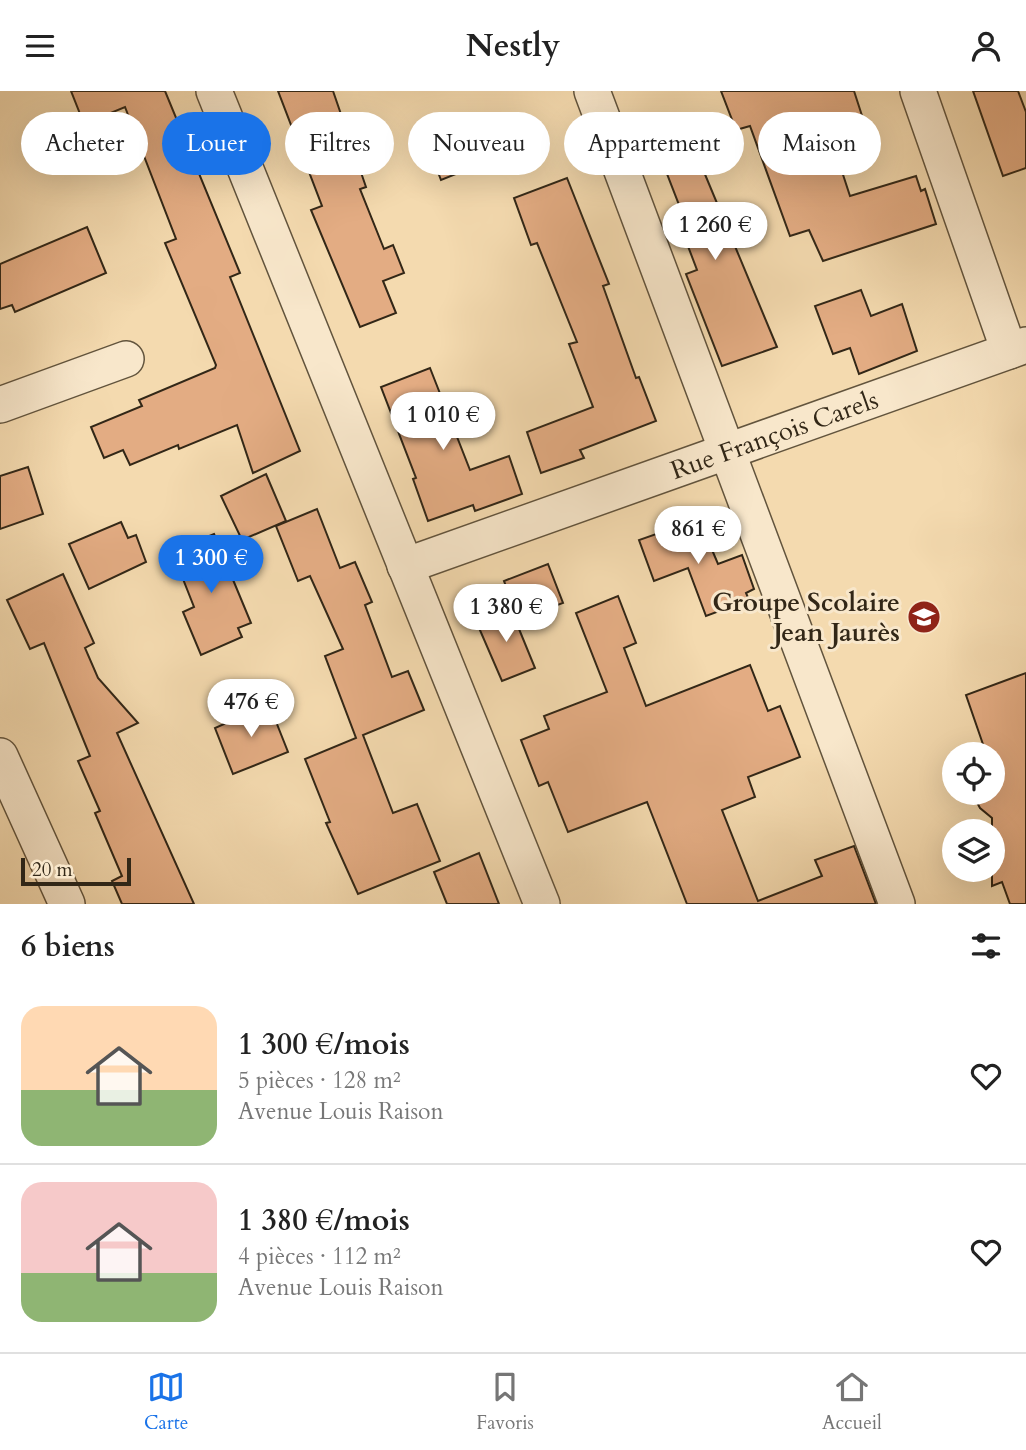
<!DOCTYPE html>
<html lang="fr">
<meta charset="utf-8">
<style>
:root{--surface:#fff;--page:#f6f6f6;--text:#222;--muted:#767676;--line:#e0e0e0;--accent:#1a73e8}
body{margin:0;font-family:Cardo,serif;background:var(--page);color:var(--text);height:100vh;display:flex;flex-direction:column;font-size:26px;white-space:nowrap}
*{box-sizing:border-box;margin:0}
p{font-size:23px;color:var(--muted)}
.icon{flex:none;width:38px;height:38px;fill:none;stroke:currentColor;stroke-width:2;stroke-linecap:round;stroke-linejoin:round}
.map{position:relative;height:813px;overflow:hidden}
.panel{display:flex;flex-direction:column;background:var(--surface);flex:1}
.panel>*{flex:none}
.top-card{position:absolute;left:21px;top:21px;width:985px;height:63px;display:flex;gap:14px}
.buttons{position:absolute;left:942px;top:651px;display:grid;gap:14px}
.buttons a{display:grid;place-items:center;width:63px;height:63px;border-radius:50%;background:var(--surface);box-shadow:0 7px 28px #0002;font-size:35px}
.scale{position:absolute;left:21px;bottom:18px;width:110px;box-sizing:border-box;padding-left:7px;border:4px solid #322717;border-top:0;font-size:19px;line-height:24px;white-space:nowrap;color:#322717;-webkit-text-stroke:5px #f8e7cb;paint-order:stroke}
.price{position:absolute;translate:-50% -60px;padding:0 16px;border-radius:24px;background:#fff;color:#222;font-size:23px;line-height:46px;filter:drop-shadow(0 2px 4px #0008)}
.price::after{content:'';position:absolute;left:50%;top:42px;width:21px;height:16px;margin-left:-10px;background:inherit;clip-path:polygon(0 0,100% 0,50% 100%)}
.price.on{background:var(--accent);color:#fff}
ul{padding:0;list-style:none}
li{display:flex;align-items:center;gap:21px;height:175px;padding:0 21px}
li+li{border-top:2px solid var(--line)}
li span{display:grid;place-items:center;flex:none;width:196px;height:140px;border-radius:21px;color:#555}
li>.icon{margin-inline-start:auto}
span .icon{width:84px;height:84px;fill:#fffc;stroke-width:1}
li b{font-size:30px}
h2{display:flex;justify-content:space-between;align-items:center;height:84px;padding:0 21px;font-size:30px}
.tag{padding:0 24px;border-radius:32px;background:var(--surface);box-shadow:0 7px 28px #0002;font-size:24px;line-height:63px}
.tag.on{background:var(--accent);color:#fff}
header{display:flex;justify-content:space-between;align-items:center;height:91px;padding:0 21px;background:var(--surface);font-size:32px;font-weight:800}
.tab-bar{display:flex;justify-content:space-around;align-items:center;height:98px;border-top:2px solid var(--line);background:var(--surface);font-size:19px;color:var(--muted)}
.tab-bar a{display:grid;justify-items:center;gap:4px}
.tab-bar .on{color:var(--accent)}
.map>svg:first-child{display:block}
.building{fill:#e3ac83;stroke:#322717;stroke-width:2}
.lines{fill:none;stroke-linecap:round;stroke-linejoin:round}
.minor-casing{stroke:#62543d;stroke-width:38}
.minor{stroke:#f8e7cb;stroke-width:35}
.labels{text-anchor:middle;dominant-baseline:central;stroke-width:6;stroke-linejoin:round;paint-order:stroke}
.street-label{font-size:26px;fill:#322717;stroke:#f8e7cb}
.poi-label{font-size:26px;font-weight:bold;fill:#322717;stroke:#f8e7cb;text-anchor:end}
</style>
<header><svg class="icon" aria-label="menu" viewBox="0 0 24 24"><path d="M4 6h16M4 12h16M4 18h16"/></svg>Nestly<svg class="icon" aria-label="person" viewBox="0 0 24 24"><circle cx="12" cy="8" r="4"/><path d="M4 21q1-7 8-7t8 7"/></svg></header>
<div class="map">
<svg width="1026" height="813" viewBox="0 0 1026 813">
<rect width="100%" height="100%" fill="#f4daaf"/>
<filter id="stains"><feTurbulence type="fractalNoise" baseFrequency=".00286" numOctaves="4"/><feColorMatrix values="0 0 0 0 .2 0 0 0 0 .09 0 0 0 0 .02 0 0 0 .5 -.17"/></filter>
<radialGradient id="worn" r=".72"><stop offset=".6" stop-color="#630" stop-opacity="0"/><stop offset="1" stop-color="#630" stop-opacity=".3"/></radialGradient>
<g class="building">
<polygon points="71,0 165,0 240,182 230,186 300,360 253,382 237,334 179,358 178,354 130,374 123,359 104,367 91,336 142,315 139,309 215,277 216,274 165,152 176,148 125,16 84,33"/>
<polygon points="278,0 333,0 366,96 360,98 384,158 393,154 404,182 383,190 396,222 360,236 311,119 322,115"/>
<polygon points="721,0 854,0 866,37 831,47 850,105 916,85 921,100 925,98 936,133 823,170 809,139 790,145 750,35 736,39"/>
<polygon points="973,0 1018,0 1026,21 1026,77 1003,85"/>
<polygon points="453,30 471,77 441,89 423,42"/>
<polygon points="689,45 777,256 722,275 686,183 697,179 680,134 686,132 657,57"/>
<polygon points="567,87 609,193 603,195 636,287 639,286 656,330 580,359 584,367 541,382 527,341 593,316 569,253 577,251 537,152 531,154 514,107"/>
<polygon points="87,136 106,182 15,221 12,214 0,218 0,173"/>
<polygon points="861,199 871,225 902,213 917,260 859,283 850,257 833,263 815,215"/>
<polygon points="430,277 470,379 509,365 522,403 475,420 473,414 428,430 413,388 416,387 381,296"/>
<polygon points="28,376 43,423 0,438 0,385"/>
<polygon points="266,383 286,430 242,449 221,405"/>
<polygon points="317,418 340,477 355,471 372,511 365,514 392,586 408,580 424,619 363,644 393,722 417,713 440,770 358,803 326,732 330,731 305,668 356,647 325,565 343,558 310,485 298,490 276,435"/>
<polygon points="699,428 718,473 742,464 754,498 746,502 749,509 706,525 688,477 654,490 639,449"/>
<polygon points="121,431 128,447 136,444 146,471 89,498 69,453"/>
<polygon points="214,443 251,532 238,537 242,546 201,564 183,521 194,516 172,460"/>
<polygon points="548,473 563,512 519,528 504,490"/>
<polygon points="63,483 94,552 85,557 98,587 138,632 117,642 194,813 122,813 112,790 122,785 95,722 100,720 78,670 90,665 44,552 30,558 7,509"/>
<polygon points="618,505 636,552 624,557 646,615 750,574 768,620 780,615 800,666 748,686 755,706 722,719 758,810 822,785 815,769 854,755 876,813 687,813 647,711 568,741 548,691 539,695 521,649 549,638 544,625 607,601 576,522"/>
<polygon points="510,516 535,577 502,590 476,530"/>
<polygon points="1026,582 1026,813 1010,813 1002,791 992,795 992,727 980,717 972,702 992,702 992,663 972,663 985,659 966,604"/>
<polygon points="269,613 288,661 233,683 215,637"/>
<polygon points="479,762 499,813 447,813 434,781"/>
</g>
<g class="lines">
<defs>
<g id="minor">
<polyline points="214,0 542,813"/>
<polyline points="592,0 897,813"/>
<polyline points="918,0 1009,260"/>
<polyline points="0,314 126,268"/>
<path id="s1" d="M405 475 1026 254"/>
<polyline points="0,665 67,813"/>
</g>
</defs>
<use href="#minor" class="minor-casing"/>
<use href="#minor" class="minor"/>
</g>
<defs>
<symbol id="school-disc" viewBox="-11 -11 22 22"><circle r="9.5" fill="#8f2418" stroke="#f8e7cb"/><path d="M0-5L7-2L0 1L-7-2ZM-4 1L0 2.5L4 1V4Q0 6-4 4Z" fill="#fff"/></symbol>
</defs>
<g fill-rule="evenodd">
<use href="#school-disc" x="905" y="507" width="38" height="38"/>
</g>
<g class="labels">
<g class="street-label">
<text stroke="none"><textPath href="#s1" startOffset="392">Rue François Carels</textPath></text>
</g>
<g class="poi-label">
<text x="900" y="511">Groupe Scolaire<tspan x="900" dy="30">Jean Jaurès</tspan></text>
</g>
</g>
<rect width="100%" height="100%" filter="url(#stains)"/>
<rect width="100%" height="100%" fill="url(#worn)"/>
</svg>
<div class="buttons">
<a><svg class="icon" aria-label="locate" viewBox="0 0 24 24"><circle cx="12" cy="12" r="6"/><path d="M12 2v4M12 18v4M2 12h4M18 12h4"/></svg></a>
<a><svg class="icon" aria-label="layers" viewBox="0 0 24 24"><path d="M12 4l9 5-9 5-9-5zM3 14l9 5 9-5"/></svg></a>
</div>
<div class="scale">20 m</div>
<b class="price" style="left:715px;top:171px">1 260 €</b>
<b class="price" style="left:443px;top:361px">1 010 €</b>
<b class="price" style="left:698px;top:475px">861 €</b>
<b class="price on" style="left:211px;top:504px">1 300 €</b>
<b class="price" style="left:506px;top:553px">1 380 €</b>
<b class="price" style="left:251px;top:648px">476 €</b>
<div class="top-card">
<a class="tag">Acheter</a>
<a class="tag on">Louer</a>
<a class="tag">Filtres</a>
<a class="tag">Nouveau</a>
<a class="tag">Appartement</a>
<a class="tag">Maison</a>
</div>
</div>
<section class="panel">
<h2>6 biens<svg class="icon" aria-label="filters" viewBox="0 0 24 24"><path d="M4 7h16M4 17h16"/><circle cx="9" cy="7" r="2"/><circle cx="15" cy="17" r="2"/></svg></h2>
<ul>
<li><span style="background:linear-gradient(#ffd9b3 60%,#8fb573 0)"><svg class="icon" aria-label="home" viewBox="0 0 24 24"><path d="M3 11l9-7 9 7M6 9v11h12V9"/></svg></span><div><b>1 300 €/mois</b><p>5 pièces · 128 m²</p><p>Avenue Louis Raison</p></div><svg class="icon" aria-label="heart" viewBox="0 0 24 24"><path d="M12 20l-8-8c-3-5 5-10 8-4 3-6 11-1 8 4z"/></svg></li>
<li><span style="background:linear-gradient(#f6c9c9 65%,#8fb573 0)"><svg class="icon" aria-label="home" viewBox="0 0 24 24"><path d="M3 11l9-7 9 7M6 9v11h12V9"/></svg></span><div><b>1 380 €/mois</b><p>4 pièces · 112 m²</p><p>Avenue Louis Raison</p></div><svg class="icon" aria-label="heart" viewBox="0 0 24 24"><path d="M12 20l-8-8c-3-5 5-10 8-4 3-6 11-1 8 4z"/></svg></li>
</ul>
</section>
<nav class="tab-bar">
<a class="on"><svg class="icon" aria-label="map" viewBox="0 0 24 24"><path d="M3 6l6-2 6 2 6-2v14l-6 2-6-2-6 2zM9 4v14M15 6v14"/></svg>Carte</a>
<a><svg class="icon" aria-label="saved" viewBox="0 0 24 24"><path d="M7 4h10v16l-5-4-5 4z"/></svg>Favoris</a>
<a><svg class="icon" aria-label="home" viewBox="0 0 24 24"><path d="M3 11l9-7 9 7M6 9v11h12V9"/></svg>Accueil</a>
</nav>
